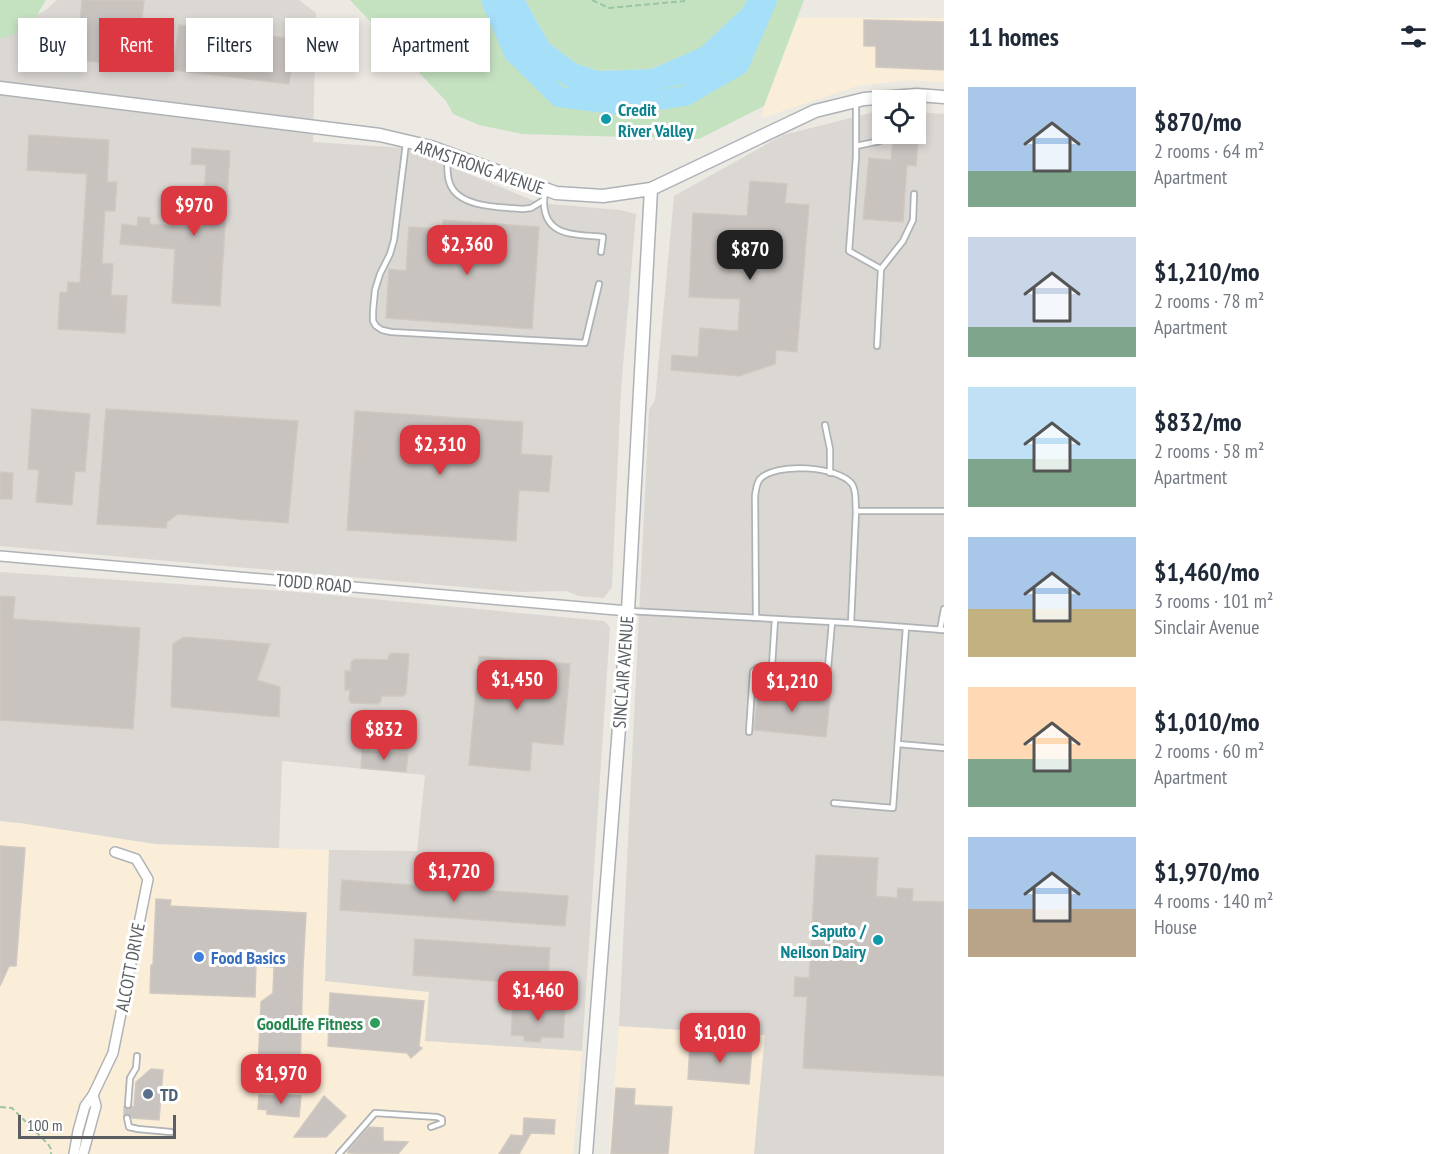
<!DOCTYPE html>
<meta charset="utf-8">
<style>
:root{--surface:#fff;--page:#f6f6f7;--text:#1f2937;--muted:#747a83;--accent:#dc3841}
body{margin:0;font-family:"PT Sans Narrow",sans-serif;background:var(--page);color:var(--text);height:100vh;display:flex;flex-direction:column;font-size:22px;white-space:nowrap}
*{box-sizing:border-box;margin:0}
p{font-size:20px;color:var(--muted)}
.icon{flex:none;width:33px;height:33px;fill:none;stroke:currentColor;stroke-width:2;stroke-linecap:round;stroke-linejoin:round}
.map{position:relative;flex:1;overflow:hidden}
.panel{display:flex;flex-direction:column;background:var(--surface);width:510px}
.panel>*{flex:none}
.banner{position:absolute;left:18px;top:18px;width:570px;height:54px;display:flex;gap:12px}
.controls{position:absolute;left:872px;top:90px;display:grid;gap:12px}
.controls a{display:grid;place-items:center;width:54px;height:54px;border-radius:0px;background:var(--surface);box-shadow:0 3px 9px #0003;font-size:30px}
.scale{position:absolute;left:18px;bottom:15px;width:158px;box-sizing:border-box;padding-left:6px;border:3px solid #5a5e62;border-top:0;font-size:16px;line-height:21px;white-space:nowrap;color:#5a5e62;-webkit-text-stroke:4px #fff;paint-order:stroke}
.price{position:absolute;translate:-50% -51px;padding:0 14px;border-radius:12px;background:var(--accent);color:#fff;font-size:20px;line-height:39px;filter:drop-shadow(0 2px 3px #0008)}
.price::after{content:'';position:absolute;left:50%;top:36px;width:18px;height:14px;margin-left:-9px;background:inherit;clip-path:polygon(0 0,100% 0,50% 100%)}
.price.active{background:#222;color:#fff}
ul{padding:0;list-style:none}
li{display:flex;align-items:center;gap:18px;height:150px;padding:0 24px}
li span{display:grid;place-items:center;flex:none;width:168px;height:120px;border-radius:0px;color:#555}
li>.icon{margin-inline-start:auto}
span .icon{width:72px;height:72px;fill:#fffc;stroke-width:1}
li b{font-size:26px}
h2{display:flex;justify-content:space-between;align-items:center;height:72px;padding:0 24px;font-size:26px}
.chip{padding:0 21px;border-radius:0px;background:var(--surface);box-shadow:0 3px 9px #0003;font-size:21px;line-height:54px}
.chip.active{background:var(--accent);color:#fff}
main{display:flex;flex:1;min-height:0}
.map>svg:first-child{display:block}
.commercial{fill:#fbeed8}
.industrial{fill:#dbd8d4}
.green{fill:#c4e2c0}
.water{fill:#a5dff8}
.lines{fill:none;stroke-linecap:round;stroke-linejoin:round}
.river{stroke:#a5dff8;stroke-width:20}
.building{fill:#c8c3bf;stroke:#d0c9c1;stroke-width:1.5}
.lane-casing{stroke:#afb3b6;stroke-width:8}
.street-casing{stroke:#afb3b6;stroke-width:12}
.secondary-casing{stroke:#aeb2b6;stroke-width:15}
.path{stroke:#9bc5a1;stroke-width:2;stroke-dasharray:6 3;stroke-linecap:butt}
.lane{stroke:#fff;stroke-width:4.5}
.street{stroke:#fff;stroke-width:9}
.secondary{stroke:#fff;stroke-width:12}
.culture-dot{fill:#0f9aa8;stroke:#fff;stroke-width:2}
.shop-dot{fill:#3f7fe0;stroke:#fff;stroke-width:2}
.leisure-dot{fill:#2e9e5b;stroke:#fff;stroke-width:2}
.service-dot{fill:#5c6f8a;stroke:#fff;stroke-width:2}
.labels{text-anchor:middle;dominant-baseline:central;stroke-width:6;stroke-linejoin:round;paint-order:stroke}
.culture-label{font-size:18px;font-weight:bold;fill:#0d838f;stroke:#fff;text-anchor:start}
.street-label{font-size:18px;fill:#5a5e62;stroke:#fff}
.shop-label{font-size:18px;font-weight:bold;fill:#366cbe;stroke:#fff;text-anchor:start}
.leisure-label{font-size:18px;font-weight:bold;fill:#27864d;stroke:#fff;text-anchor:end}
.service-label{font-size:18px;font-weight:bold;fill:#4e5e75;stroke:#fff;text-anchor:start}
</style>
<main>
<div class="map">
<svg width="944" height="1154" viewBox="0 0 944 1154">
<rect width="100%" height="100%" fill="#ece8e2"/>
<g class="commercial">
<polygon points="798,18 944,18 944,82 909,80 857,86 762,118 764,106"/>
<polygon points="0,821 20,823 155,844 329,850 325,981 429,992 425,1041 582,1051 573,1154 0,1154"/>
<polygon points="619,1026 765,1035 754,1154 609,1154"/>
</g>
<g class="industrial">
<polygon points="57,0 299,0 316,13 313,142 405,148 539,203 620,210 636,214 621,390 612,587 604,598 579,596 566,591 518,592 0,546 0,36 47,9"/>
<polygon points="882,110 882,134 915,134 915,112 944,114 944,1154 754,1154 765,1035 619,1026 649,410 655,400 674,196 783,135"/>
<polygon points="0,572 298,592 604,621 610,627 582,1051 425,1041 429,992 325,981 329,850 417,851 425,775 282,761 279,848 155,844 20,823 0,821"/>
</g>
<g class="green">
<polygon points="0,0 46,0 28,30 0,39"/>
<path d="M350 0H486C503 31 526 52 552 77L690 83 729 60 755 39 777 0H804L764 106 699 139 522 134 479 125 453 114 446 101Z"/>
<polygon points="525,0 747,0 742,9 701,48 651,69 599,71 577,64 549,43"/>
</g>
<polygon class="water" points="486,0 525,0 549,43 577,64 599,71 651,69 700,48 742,9 747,0 777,0 755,39 729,60 690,83 613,99 583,97 552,77 521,47 496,19"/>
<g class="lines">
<polyline class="river" points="491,0 514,53 559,97 620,105 685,96 739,65 767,0"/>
</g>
<g class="building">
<polygon points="82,0 144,0 137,66 76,60"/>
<polygon points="864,20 944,22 944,70 876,67 876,46 864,46"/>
<polygon points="179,25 295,39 289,84 173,70"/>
<polygon points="29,135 109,140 107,182 117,182 115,211 105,211 102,263 113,264 111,295 127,296 125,333 58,329 60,292 67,293 68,282 80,283 87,174 27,170"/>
<polygon points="893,138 918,140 916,166 907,165 903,222 863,219 869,158 891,160"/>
<polygon points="192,148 230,151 220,306 172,303 175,249 120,244 122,224 137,226 138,217 150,218 150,224 202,228 206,165 191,164"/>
<polygon points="750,181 787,184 785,203 809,205 797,352 776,350 775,364 739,376 671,370 672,355 698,357 700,328 738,331 740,299 689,297 693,213 747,216"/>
<polygon points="443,220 539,227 532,329 386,318 389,269 406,271 409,227 442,229"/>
<polygon points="32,409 90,414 85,472 75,471 72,505 36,502 39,470 28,469"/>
<polygon points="106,409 298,421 288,523 178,514 167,522 166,528 97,524"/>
<polygon points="355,411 523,422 521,454 552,456 549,492 519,490 516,541 347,530"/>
<polygon points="0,472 13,473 12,499 0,499"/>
<polygon points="0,596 15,597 13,619 140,628 133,729 0,720"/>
<polygon points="184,637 270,644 257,680 280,687 279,717 171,707 173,644"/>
<polygon points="392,653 409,654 406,693 403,696 381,696 381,701 378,704 351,703 349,700 350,690 345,690 345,671 351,671 351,662 355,659 388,660 389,655"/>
<polygon points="479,656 570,664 563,745 532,742 530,771 469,765"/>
<polygon points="758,689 830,697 826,737 754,730"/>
<polygon points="362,750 408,754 406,772 361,768"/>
<polygon points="0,846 25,848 16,966 9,966 0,986"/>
<polygon points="816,855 878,858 876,896 897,898 898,888 913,889 912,901 944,902 944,1076 803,1068 807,997 794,996 795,977 809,978"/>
<polygon points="342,880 568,896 565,926 340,910"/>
<polygon points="156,899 171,900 170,906 306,913 303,969 300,1067 258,1066 261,1002 273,993 274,967 256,966 255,997 150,993 151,965 153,965"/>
<polygon points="415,939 550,948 548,976 535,975 534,984 413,975"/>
<polygon points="330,993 424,1001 419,1046 422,1048 411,1058 407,1053 328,1046"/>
<polygon points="513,1003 565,1007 563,1038 541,1037 540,1042 524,1041 524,1036 511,1035"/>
<polygon points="690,1045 752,1049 749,1084 688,1079"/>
<polygon points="151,1069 163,1070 159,1120 132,1118 129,1114 124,1115 124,1107 128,1109 134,1106 136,1082"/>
<polygon points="616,1088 635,1089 634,1105 672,1107 668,1154 611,1154"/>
<polygon points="275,1094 301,1096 299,1117 267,1114 267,1110 258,1109 259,1095 275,1096"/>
<polygon points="324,1096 346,1116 326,1137 294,1137"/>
<polygon points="524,1118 555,1120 554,1134 531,1133 519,1154 499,1154 511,1135 523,1136"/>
<polygon points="369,1127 383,1128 383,1141 408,1142 398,1154 348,1153 348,1151"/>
</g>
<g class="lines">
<defs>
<g id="lane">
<polyline points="856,104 856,157 849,251 881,269 877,346"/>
<polyline points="406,143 394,240 390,254 380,274 375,290 373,311 373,321 376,326 382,330 391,332 585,343 599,284"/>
<polyline points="856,146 880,141 882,109"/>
<path d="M447 155C448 164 446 175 450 184 459 208 501 207 523 209L531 208 544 200 545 189"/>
<path d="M544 200C543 237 574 234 603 237L601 252"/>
<polyline points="881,269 903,241 913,220 914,194"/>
<polyline points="825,425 830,449 830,473"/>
<polyline points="856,511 944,511"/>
<polyline points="629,611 851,623 944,630"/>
<path d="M756 618 755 496C756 490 756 484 760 479 776 462 838 466 852 484 857 491 855 503 856 511L851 623"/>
<polyline points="775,619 772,666 828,668 832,622"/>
<polyline points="940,630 944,609"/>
<path d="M749 732 753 672C757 665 765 666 772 666"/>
<polyline points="898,744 944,748"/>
<polyline points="834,803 893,808 906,627"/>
<polyline points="128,1105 130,1078 136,1068 137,1056"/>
<polyline points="127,1118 129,1127 138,1129 171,1132"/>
<polyline points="339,1154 375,1113 437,1117 442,1119 442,1123 431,1127"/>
</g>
<g id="street">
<polyline points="0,556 628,611"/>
<polyline points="74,1154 78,1131 85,1106 93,1095 113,1053 148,879 136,859 115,852"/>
<polyline points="83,1154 96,1106 93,1095"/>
</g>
<g id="secondary">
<polyline points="0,88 380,135 431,147 556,193 603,196 651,189 815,111 864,99 917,95 944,97"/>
<polyline points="586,1154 628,611 651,189"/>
</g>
</defs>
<use href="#lane" class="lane-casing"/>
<use href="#street" class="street-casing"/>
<use href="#secondary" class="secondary-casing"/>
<g class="path">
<polyline points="592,0 609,8 684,1 684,0"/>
<polyline points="0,1107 12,1108 48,1144 51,1149 51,1154"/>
</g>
<use href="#lane" class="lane"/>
<use href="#street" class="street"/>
<use href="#secondary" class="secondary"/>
</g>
<g class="culture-dot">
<circle cx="606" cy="119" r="6"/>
<circle cx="878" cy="940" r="6"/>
</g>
<circle class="shop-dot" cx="199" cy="957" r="6"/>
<circle class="leisure-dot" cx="375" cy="1023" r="6"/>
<circle class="service-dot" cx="148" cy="1094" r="6"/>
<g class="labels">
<g class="culture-label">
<text x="618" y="109">Credit<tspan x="618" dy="21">River Valley</tspan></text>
<text x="866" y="930" text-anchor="end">Saputo /<tspan x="866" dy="21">Neilson Dairy</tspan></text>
</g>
<g class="street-label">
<text transform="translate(480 167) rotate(19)">ARMSTRONG AVENUE</text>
<text transform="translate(314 583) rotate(5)">TODD ROAD</text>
<text transform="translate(623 672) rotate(-86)">SINCLAIR AVENUE</text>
<text transform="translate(130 967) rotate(-79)">ALCOTT DRIVE</text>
</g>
<g class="shop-label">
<text x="211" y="957">Food Basics</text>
</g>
<g class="leisure-label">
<text x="363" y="1023">GoodLife Fitness</text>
</g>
<g class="service-label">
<text x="160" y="1094">TD</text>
</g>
</g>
</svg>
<div class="controls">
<a><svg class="icon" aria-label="locate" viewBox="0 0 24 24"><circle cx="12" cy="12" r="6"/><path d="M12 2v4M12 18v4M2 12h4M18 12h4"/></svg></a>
</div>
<div class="scale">100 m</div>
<b class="price" style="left:194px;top:237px">$970</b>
<b class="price" style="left:467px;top:276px">$2,360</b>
<b class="price active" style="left:750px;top:281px">$870</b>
<b class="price" style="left:440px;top:476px">$2,310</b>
<b class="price" style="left:517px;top:711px">$1,450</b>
<b class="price" style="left:792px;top:713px">$1,210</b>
<b class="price" style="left:384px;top:761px">$832</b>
<b class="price" style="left:454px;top:903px">$1,720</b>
<b class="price" style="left:538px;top:1022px">$1,460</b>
<b class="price" style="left:720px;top:1064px">$1,010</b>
<b class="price" style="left:281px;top:1105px">$1,970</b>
<div class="banner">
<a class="chip">Buy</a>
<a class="chip active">Rent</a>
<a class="chip">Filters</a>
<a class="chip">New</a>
<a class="chip">Apartment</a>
</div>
</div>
<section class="panel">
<h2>11 homes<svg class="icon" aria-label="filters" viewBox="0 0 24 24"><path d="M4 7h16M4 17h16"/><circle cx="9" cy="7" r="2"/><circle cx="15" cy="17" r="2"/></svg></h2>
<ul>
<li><span style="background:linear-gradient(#a9c7e8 70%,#7fa58c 0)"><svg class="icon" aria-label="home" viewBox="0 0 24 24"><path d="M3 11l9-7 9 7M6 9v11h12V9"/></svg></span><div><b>$870/mo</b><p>2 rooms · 64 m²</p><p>Apartment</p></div></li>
<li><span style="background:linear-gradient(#c9d6e8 75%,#7fa58c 0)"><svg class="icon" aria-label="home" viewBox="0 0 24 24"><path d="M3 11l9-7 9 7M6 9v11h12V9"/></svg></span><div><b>$1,210/mo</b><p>2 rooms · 78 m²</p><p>Apartment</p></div></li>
<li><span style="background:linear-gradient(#bfe0f5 60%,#7fa58c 0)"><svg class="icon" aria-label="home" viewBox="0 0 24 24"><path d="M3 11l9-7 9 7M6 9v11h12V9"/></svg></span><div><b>$832/mo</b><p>2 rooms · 58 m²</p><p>Apartment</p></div></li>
<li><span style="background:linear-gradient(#a9c7e8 60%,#c2b280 0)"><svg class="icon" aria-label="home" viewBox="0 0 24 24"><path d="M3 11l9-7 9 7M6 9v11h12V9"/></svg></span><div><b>$1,460/mo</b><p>3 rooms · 101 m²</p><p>Sinclair Avenue</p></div></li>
<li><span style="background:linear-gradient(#ffd9b3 60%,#7fa58c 0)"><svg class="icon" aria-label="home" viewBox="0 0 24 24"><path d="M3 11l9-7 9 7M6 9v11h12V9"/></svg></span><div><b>$1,010/mo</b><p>2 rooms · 60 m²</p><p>Apartment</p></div></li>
<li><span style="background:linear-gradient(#a9c7e8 60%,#b9a48a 0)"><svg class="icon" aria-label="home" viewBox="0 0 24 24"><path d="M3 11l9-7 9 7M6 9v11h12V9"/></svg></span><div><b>$1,970/mo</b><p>4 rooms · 140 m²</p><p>House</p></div></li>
</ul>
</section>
</main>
